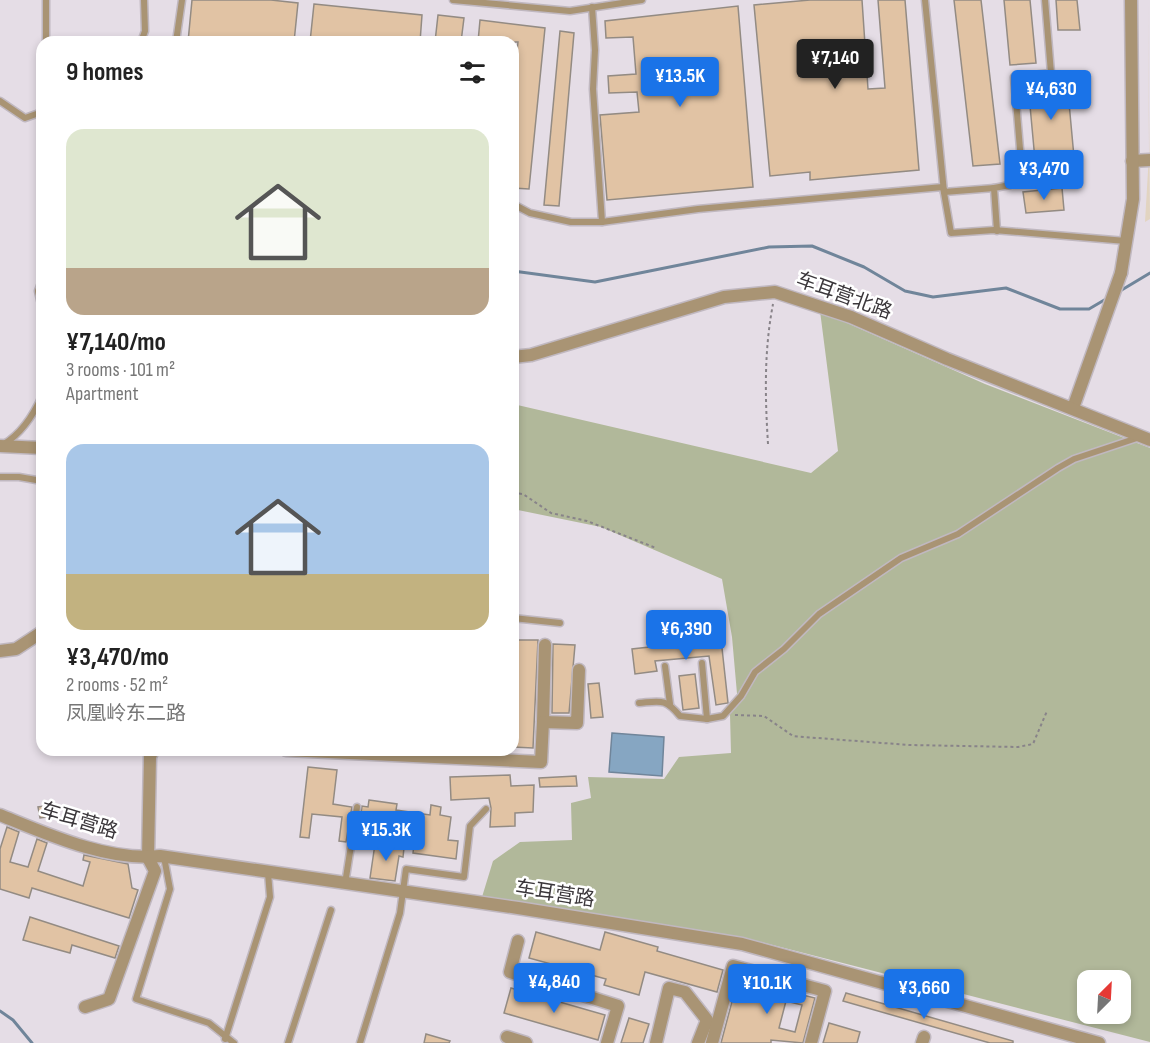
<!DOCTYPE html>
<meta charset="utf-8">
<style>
:root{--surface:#fff;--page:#f2f2f2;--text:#222;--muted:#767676;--accent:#1a73e8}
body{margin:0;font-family:"Sofia Sans Condensed","Noto Sans SC",sans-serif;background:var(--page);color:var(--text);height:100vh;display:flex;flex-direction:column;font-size:22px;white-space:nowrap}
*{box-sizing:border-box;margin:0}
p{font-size:20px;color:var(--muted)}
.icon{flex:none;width:33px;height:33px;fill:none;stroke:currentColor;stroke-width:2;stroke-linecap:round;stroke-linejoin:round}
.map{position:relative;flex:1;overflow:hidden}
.details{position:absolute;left:36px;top:36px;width:483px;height:720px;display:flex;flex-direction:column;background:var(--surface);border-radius:18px;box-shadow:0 3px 9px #0003}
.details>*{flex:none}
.needle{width:39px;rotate:24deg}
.tools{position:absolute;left:1077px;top:970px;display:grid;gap:12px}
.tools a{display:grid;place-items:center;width:54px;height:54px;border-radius:12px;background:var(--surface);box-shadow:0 3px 9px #0003;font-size:30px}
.price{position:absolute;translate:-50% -51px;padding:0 14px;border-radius:6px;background:var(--accent);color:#fff;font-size:20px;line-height:39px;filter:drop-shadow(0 2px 3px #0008)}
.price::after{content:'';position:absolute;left:50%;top:36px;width:18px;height:14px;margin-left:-9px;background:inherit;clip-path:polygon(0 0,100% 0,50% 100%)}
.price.active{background:#222;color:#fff}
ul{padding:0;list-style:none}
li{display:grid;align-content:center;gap:12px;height:318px;padding:0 30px}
li span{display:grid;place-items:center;height:186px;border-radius:18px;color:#555}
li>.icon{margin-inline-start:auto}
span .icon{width:108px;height:108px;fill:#fffc;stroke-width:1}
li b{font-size:26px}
h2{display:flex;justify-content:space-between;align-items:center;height:72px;padding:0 30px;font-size:26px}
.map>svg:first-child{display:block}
.education{fill:#e2d4c1}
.green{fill:#b1b89a;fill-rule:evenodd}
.water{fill:#86a6c2;stroke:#70859a;stroke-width:1.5}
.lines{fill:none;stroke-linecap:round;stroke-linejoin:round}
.stream{stroke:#70859a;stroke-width:3}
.building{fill:#e1c3a4;stroke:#938b83;stroke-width:1.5;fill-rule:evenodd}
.service-casing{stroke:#c0b8c0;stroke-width:9}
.minor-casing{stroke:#c0b8c0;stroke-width:15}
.tertiary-casing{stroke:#c0b8c0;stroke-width:15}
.path{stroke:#888389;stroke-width:2;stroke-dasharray:3 3;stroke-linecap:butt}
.service{stroke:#a99474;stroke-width:6}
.minor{stroke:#a99474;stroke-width:12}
.tertiary{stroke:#a99474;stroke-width:12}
.labels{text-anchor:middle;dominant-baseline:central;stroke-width:5;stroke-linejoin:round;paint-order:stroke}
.street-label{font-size:20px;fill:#3b373b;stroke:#fff}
</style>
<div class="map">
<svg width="1150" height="1043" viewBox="0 0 1150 1043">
<rect width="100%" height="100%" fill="#e5dde6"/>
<polygon class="education" points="1148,0 1150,219 1145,222 1149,154"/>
<path class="green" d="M820 311 985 384 1150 448V1042L745 938 482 897 493 861 520 842 572 840 571 803 591 798 588 777 664 779 679 757 731 753 730 714 738 705 732 637 722 579 601 527 513 509V404L811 473 838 451ZM1088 981H1120V1014H1088Z"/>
<polygon class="water" points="612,733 664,737 662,776 609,772"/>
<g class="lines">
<g class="stream">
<polyline points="513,271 595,282 769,247 812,246 864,267 905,291 933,297 1006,288 1060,309 1089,309 1106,299"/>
<polyline points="1120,291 1150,273"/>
<polyline points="0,1011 13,1020 32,1043"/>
</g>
</g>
<g class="building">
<polygon points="192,0 271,0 298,3 294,42 188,42"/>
<polygon points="810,0 862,0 868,89 885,88 878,0 905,0 919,170 810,180 810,172 770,176 754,5"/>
<polygon points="954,0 981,0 1000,164 973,166"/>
<polygon points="1004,0 1030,0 1036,63 1010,65"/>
<polygon points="1056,0 1077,0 1080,30 1058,30"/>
<polygon points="314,4 422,15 420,42 310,42"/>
<polygon points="738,6 753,187 607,200 600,115 639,112 637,92 609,93 608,76 636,74 633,37 606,38 605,21"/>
<polygon points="438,15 464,18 461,42 435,42"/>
<polygon points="480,20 545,28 529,189 513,188 513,87 518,42 478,42"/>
<polygon points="560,31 574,33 559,206 544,205"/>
<polygon points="1067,81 1074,157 1035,160 1028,84"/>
<polygon points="1062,188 1064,210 1026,213 1023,192"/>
<polygon points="721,639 728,703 716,705 709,656 655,661 657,671 635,674 632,649"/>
<polygon points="513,640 538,640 533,748 513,747"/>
<polygon points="553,644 575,645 569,713 552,713"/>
<polygon points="695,674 699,708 683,710 679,676"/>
<polygon points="599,683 603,717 591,718 588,684"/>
<polygon points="308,767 337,770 333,804 352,807 346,842 339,841 342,817 312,814 309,838 300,837"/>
<polygon points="510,775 511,786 534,785 533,812 515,813 515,826 490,827 491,808 489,798 451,800 450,777"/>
<polygon points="576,776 577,786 540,787 539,778"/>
<polygon points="369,800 397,804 396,810 430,815 431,805 441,807 440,815 451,817 448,840 458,841 456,859 413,853 416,828 380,823 379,832 359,828 362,806 368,807"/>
<polygon points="52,805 54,816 40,818 38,807"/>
<polygon points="7,827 19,832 10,862 28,867 37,839 47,843 38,871 83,886 90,862 83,860 84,855 128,864 132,888 138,890 129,918 32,888 29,898 0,889 0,849"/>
<polygon points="375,844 404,848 403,857 399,856 395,881 370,878"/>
<polygon points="30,917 119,946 115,958 72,945 70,953 23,940"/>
<polygon points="536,932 600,950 605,932 658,947 657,951 723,970 717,992 645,972 639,995 604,985 606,979 529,958"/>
<path d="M738 979 815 998 803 1043 771 1040V1043H721ZM786 1001 802 1005 795 1032 779 1028Z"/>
<polygon points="511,988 605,1015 598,1040 504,1013"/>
<polygon points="846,993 1013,1041 1013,1043 990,1043 843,1001"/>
<polygon points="629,1018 649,1024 643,1043 621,1043"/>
<polygon points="829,1023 860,1032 857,1043 823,1043"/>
<polygon points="426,1034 450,1041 449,1043 424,1043"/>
</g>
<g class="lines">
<defs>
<g id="service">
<polyline points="453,0 570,11 642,0"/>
<polyline points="925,0 944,192 994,188"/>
<polyline points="592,7 595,50 593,89 602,222"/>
<polyline points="46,42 46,0"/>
<polyline points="141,42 145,31 144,0"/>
<polyline points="176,42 182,0"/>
<polyline points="0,101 25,118 42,112"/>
<polyline points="513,204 530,213 571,222 602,222 698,209 943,187 951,233 994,230 1126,241"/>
<polyline points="997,231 994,188 1010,185 1022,173 1014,77 1051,73 1045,0"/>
<polyline points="42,280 38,291 42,309"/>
<path d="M4 444C22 433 33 416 42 396"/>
<polyline points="0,477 19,477 42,481"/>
<polyline points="513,618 560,623"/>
<polyline points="702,663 707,719"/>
<polyline points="665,666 670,704"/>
<path d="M639 703C661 701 665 698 680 716L707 719 723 716 741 696 755 672 784 649 819 614 901 558 958 534 1058 468 1074 459 1140 437"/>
<polyline points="164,857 170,889 136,999 209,1023 234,1043"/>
<polyline points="345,884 357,807"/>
<polyline points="225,1039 270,897 268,873"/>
<polyline points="288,1043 331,910"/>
<polyline points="360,1043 400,913 406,869 464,877 470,826 486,809"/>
</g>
<g id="minor">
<polyline points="1132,161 1150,160"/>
<polyline points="1073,408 1121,273"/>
<polyline points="0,651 16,649 42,632"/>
<polyline points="543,722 545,645"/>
<polyline points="286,750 541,762 543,722 577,723 579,670"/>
<polyline points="518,941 510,972 618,1006 607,1043"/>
<polyline points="85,1007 109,999 155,871 148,858 150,757 153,750"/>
<polyline points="507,1037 526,1043"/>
<polyline points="656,1043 669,988 685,992 707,1020 698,1043"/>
<polyline points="712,1043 733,966 825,991 811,1043"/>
<polyline points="922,1043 924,1037"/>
</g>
<g id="tertiary">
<polyline points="1121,273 1133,199 1131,0"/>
<polyline points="513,357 531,355 724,297 775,292 851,317 947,359 1150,440"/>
<polyline points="0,446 42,448"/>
<path d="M0 815C47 834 109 862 160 856L518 908 742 944 1099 1043"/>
</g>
</defs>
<use href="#service" class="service-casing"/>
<use href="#minor" class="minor-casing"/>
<use href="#tertiary" class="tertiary-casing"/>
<g class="path">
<path d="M768 444C765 396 764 351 773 304"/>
<polyline points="513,493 523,494 551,513 587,521 656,548"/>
<polyline points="735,715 764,716 793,736 804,737 909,745 1018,747 1033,744 1047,711"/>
</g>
<use href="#service" class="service"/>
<use href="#minor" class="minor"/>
<use href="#tertiary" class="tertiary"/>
</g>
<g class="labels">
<g class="street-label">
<text transform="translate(844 296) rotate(20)">车耳营北路</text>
<text transform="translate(79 821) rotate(17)">车耳营路</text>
<text transform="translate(555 894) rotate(9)">车耳营路</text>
</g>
</g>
</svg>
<div class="tools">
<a><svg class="needle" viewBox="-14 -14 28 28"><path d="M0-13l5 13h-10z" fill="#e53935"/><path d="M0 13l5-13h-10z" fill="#767676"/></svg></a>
</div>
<b class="price active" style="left:835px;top:90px">¥7,140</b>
<b class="price" style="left:680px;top:108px">¥13.5K</b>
<b class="price" style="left:1051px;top:121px">¥4,630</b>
<b class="price" style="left:1044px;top:201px">¥3,470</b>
<b class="price" style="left:686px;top:661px">¥6,390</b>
<b class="price" style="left:386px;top:862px">¥15.3K</b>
<b class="price" style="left:554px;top:1014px">¥4,840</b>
<b class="price" style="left:767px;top:1015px">¥10.1K</b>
<b class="price" style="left:924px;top:1020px">¥3,660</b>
<section class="details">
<h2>9 homes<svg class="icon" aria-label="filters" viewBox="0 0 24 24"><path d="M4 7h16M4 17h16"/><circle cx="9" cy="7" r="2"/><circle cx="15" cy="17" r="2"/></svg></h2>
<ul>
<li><span style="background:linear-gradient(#dfe7d0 75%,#b9a48a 0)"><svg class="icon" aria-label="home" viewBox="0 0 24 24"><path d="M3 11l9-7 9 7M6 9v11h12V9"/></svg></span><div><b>¥7,140/mo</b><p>3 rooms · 101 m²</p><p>Apartment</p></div></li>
<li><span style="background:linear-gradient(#a9c7e8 70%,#c2b280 0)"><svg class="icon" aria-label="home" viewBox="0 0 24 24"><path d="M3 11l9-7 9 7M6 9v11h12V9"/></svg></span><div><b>¥3,470/mo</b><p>2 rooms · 52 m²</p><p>凤凰岭东二路</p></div></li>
</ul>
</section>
</div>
